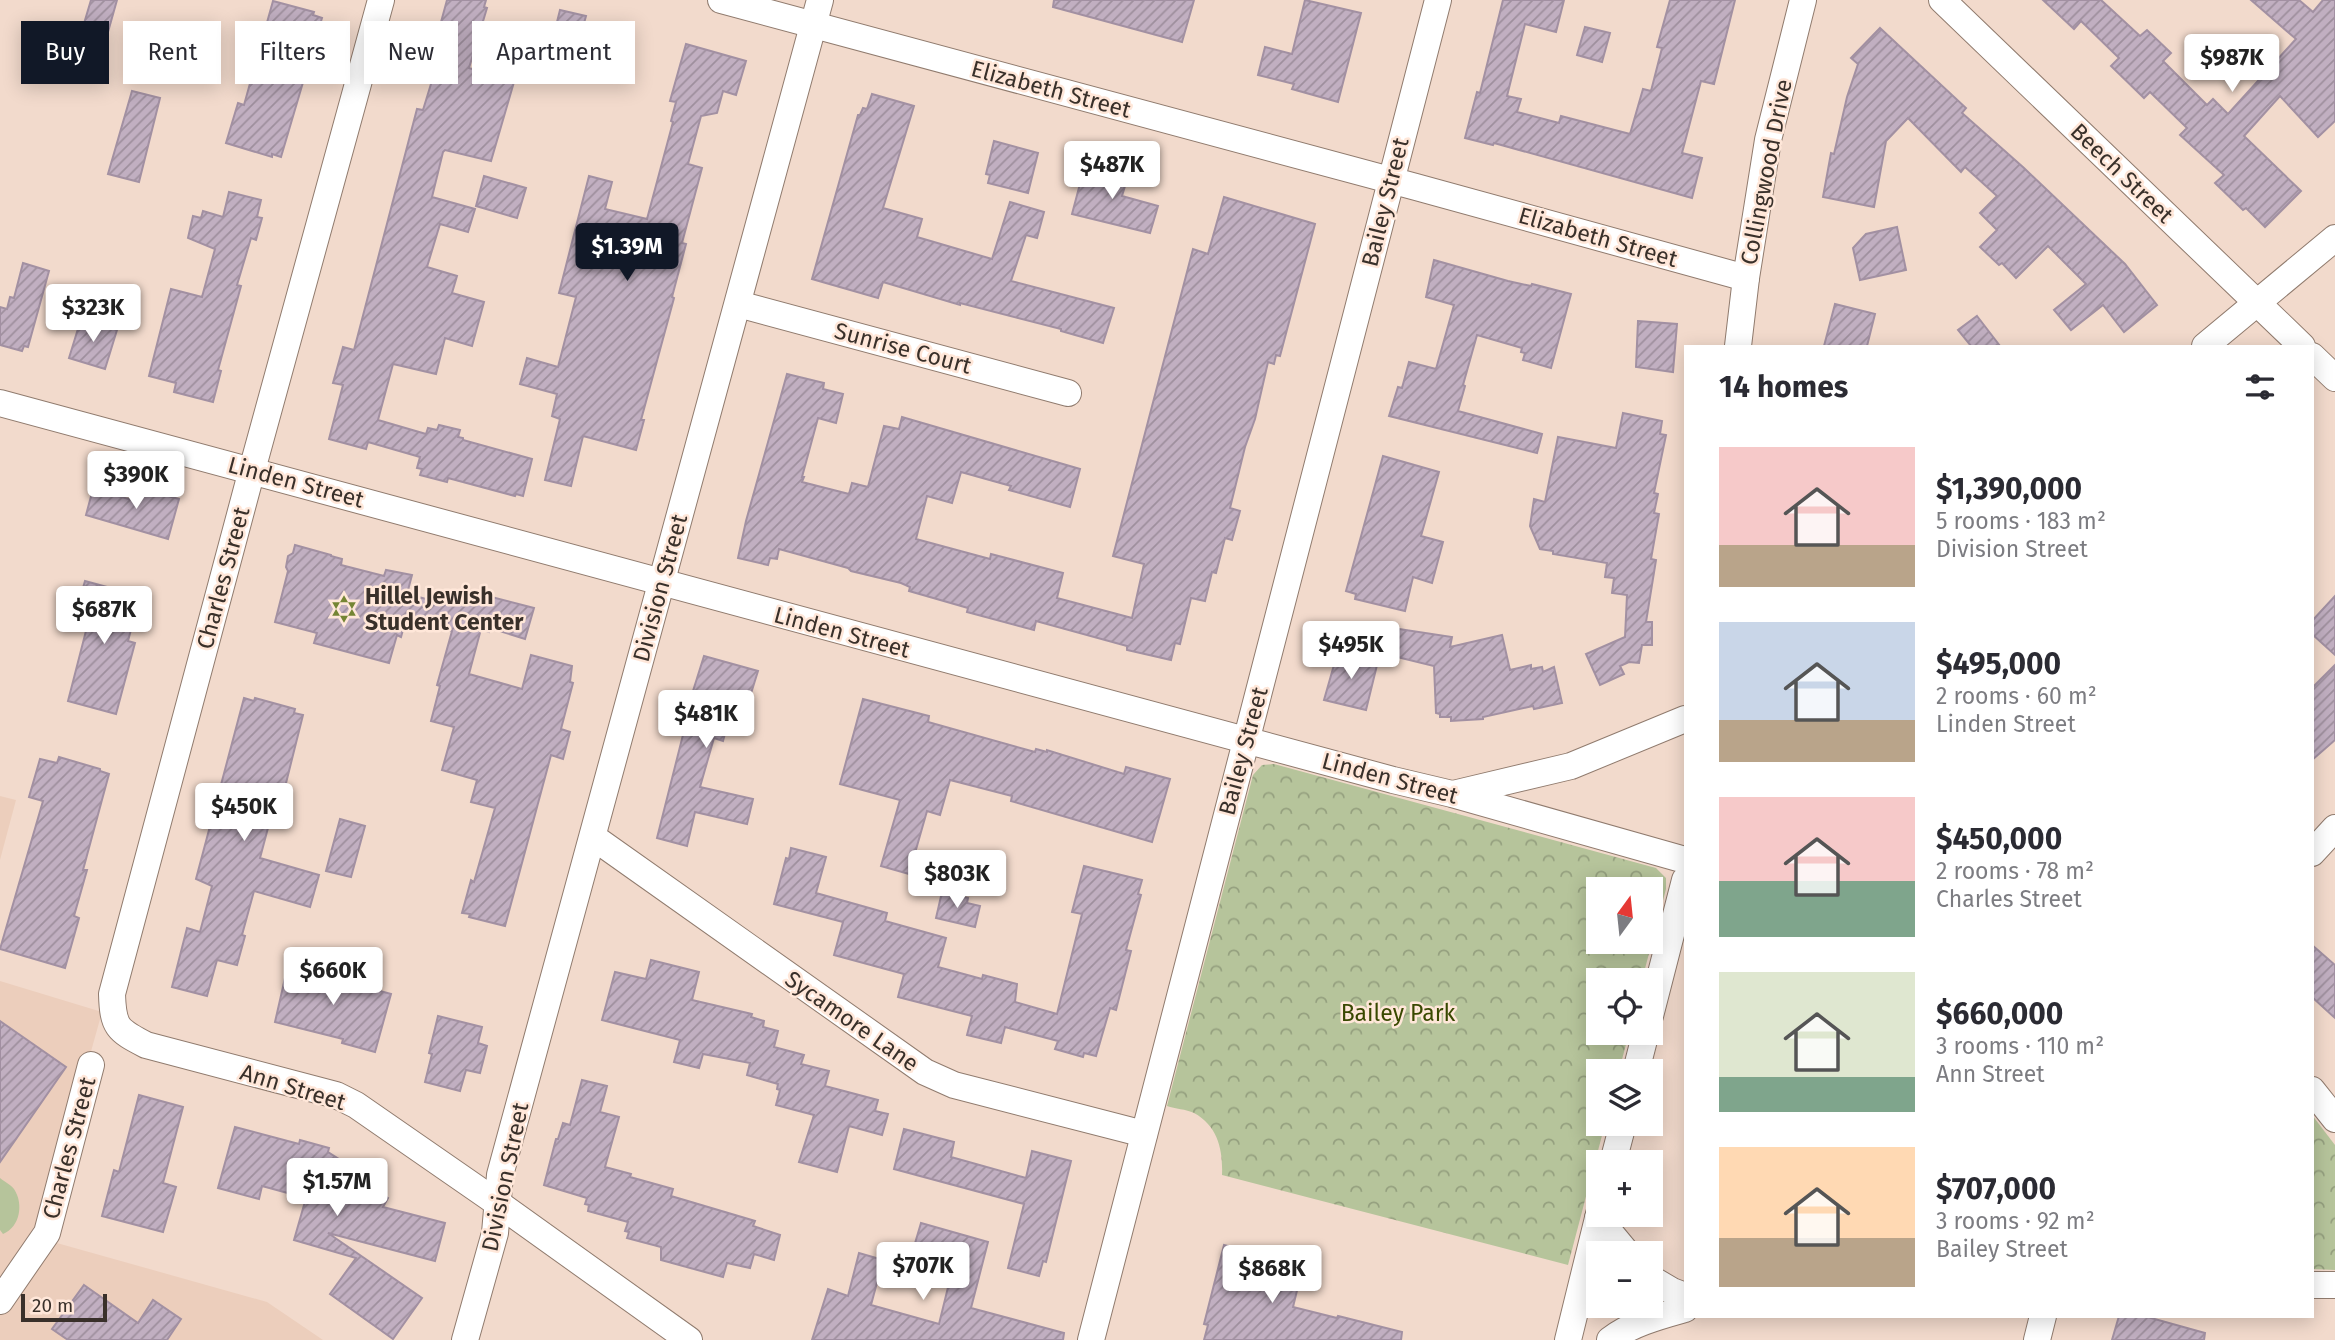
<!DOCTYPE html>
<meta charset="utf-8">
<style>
:root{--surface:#fff;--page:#f7f7f7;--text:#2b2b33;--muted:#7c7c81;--accent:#111827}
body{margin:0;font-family:"Fira Sans",sans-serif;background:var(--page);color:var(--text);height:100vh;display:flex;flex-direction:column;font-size:26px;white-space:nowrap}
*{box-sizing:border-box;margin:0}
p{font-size:23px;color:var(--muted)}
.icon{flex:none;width:38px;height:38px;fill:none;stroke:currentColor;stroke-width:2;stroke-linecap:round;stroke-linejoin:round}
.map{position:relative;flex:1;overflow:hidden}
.details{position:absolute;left:1684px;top:345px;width:630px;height:973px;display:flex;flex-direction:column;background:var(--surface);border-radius:0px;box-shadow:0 4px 18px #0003}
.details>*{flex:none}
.guide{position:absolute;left:21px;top:21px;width:665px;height:63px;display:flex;gap:14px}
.needle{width:46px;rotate:15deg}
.fabs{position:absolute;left:1586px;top:877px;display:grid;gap:14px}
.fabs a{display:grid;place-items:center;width:77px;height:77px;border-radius:0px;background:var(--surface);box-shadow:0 4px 18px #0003;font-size:35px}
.scale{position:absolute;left:21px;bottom:18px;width:86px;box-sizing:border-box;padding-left:7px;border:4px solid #39302a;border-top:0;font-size:19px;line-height:24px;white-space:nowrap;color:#39302a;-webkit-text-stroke:5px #ffe7d9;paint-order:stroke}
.price{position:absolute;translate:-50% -60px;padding:0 16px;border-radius:7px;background:#fff;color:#222;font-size:23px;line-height:46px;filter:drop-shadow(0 2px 4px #0008)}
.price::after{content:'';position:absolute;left:50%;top:42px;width:21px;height:16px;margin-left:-10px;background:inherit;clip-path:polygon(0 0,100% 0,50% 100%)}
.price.selected{background:var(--accent);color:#fff}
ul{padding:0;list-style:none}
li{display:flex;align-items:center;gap:21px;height:175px;padding:0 35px}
li span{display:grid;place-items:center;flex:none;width:196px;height:140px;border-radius:0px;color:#555}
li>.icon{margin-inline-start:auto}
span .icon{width:84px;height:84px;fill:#fffc;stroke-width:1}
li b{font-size:30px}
h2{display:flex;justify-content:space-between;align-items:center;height:84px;padding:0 35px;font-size:30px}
.tag{padding:0 24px;border-radius:0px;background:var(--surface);box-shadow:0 4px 18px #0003;font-size:24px;line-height:63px}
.tag.selected{background:var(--accent);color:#fff}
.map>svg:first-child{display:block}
.built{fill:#eccebc}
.green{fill:#b6c49b}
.forest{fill:url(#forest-crowns);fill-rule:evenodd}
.building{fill:url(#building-hatch);stroke:#a290a2;stroke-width:2}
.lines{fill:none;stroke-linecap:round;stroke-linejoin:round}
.street-casing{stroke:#907b6e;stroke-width:28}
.street{stroke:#fff;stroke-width:26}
.labels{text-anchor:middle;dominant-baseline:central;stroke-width:5;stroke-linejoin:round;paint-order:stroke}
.street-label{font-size:23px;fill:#39302a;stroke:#ffe7d9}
.poi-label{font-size:23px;font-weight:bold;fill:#39302a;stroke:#ffe7d9;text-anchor:start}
.park-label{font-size:23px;fill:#394800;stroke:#ffe7d9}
</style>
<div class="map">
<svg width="2335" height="1340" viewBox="0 0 2335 1340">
<defs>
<pattern id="forest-crowns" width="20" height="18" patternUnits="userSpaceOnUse" patternTransform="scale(1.75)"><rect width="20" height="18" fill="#b6c49b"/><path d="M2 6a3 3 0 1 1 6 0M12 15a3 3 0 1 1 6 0" fill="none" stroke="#95a07f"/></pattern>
<pattern id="building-hatch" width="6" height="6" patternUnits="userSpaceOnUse" patternTransform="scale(1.75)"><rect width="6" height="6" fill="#c1afc1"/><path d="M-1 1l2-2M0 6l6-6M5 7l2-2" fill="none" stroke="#9e8f9d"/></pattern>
</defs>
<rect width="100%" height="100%" fill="#f2dacc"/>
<g class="built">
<polygon points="0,796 16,800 0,860"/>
<polygon points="0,981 102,1012 39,1238 267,1302 323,1340 0,1340"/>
</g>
<path class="green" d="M0 1178C5 1182 10 1184 14 1189 24 1204 20 1227 3 1234L0 1230Z"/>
<g class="forest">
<path d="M1274 764 1656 868 1666 878V889L1642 980H1598V1032L1629 1033 1619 1071H1598V1124H1605L1568 1265 1222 1175C1223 1150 1218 1126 1194 1113 1186 1109 1175 1109 1167 1106L1253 775 1262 765ZM1598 889H1650V942H1598Z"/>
<polygon points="2312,1115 2335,1145 2335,1270 2312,1269"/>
</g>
<g class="building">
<polygon points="91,0 117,0 97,71 72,64"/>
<polygon points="447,0 486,0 484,7 487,8 469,68 514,82 491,161 445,150 443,152 432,197 475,209 468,232 440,224 427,267 457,276 452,293 484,302 472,346 445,338 436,374 393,364 378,420 426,434 428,428 437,430 439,425 460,430 458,437 463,438 463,440 532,459 523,496 516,494 515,496 448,478 447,482 420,475 422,469 417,468 420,457 368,442 366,449 329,439 343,385 333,383 343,347 354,350 417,109 423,110 438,61 431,59"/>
<polygon points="1054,0 1194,0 1182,42 1053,7"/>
<polygon points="1305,0 1361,13 1338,102 1292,89 1294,84 1258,75 1265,47 1292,54"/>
<polygon points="1503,0 1564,0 1556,32 1525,24 1507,96 1521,99 1517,112 1559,123 1561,116 1630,134 1643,89 1651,91 1662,48 1657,47 1670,0 1735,0 1714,84 1701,81 1682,153 1702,158 1692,198 1494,143 1493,145 1465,138 1477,92 1480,93"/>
<polygon points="2043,0 2101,0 2140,36 2147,30 2171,53 2163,61 2207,105 2213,99 2228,114 2296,39 2251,0 2299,0 2313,12 2323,0 2335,0 2335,121 2318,137 2280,96 2244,136 2301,191 2265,227 2246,208 2243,210 2215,183 2224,175 2180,135 2187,128 2150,92 2144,98 2111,66 2119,58 2081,21 2074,29"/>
<polygon points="273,1 314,12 313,15 322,18 281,157 272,154 272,157 226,143 238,103 244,105"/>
<polygon points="560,10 586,16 578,45 553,38"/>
<polygon points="1585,27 1610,33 1602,62 1577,55"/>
<polygon points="1880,28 1966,108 1962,113 2024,168 2125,264 2157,305 2124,332 2103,305 2071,330 2054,310 2086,284 2048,246 2016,278 2002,263 1999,265 1980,247 1997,230 1980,213 1997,196 1965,167 1961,172 1908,118 1886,141 1874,207 1823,197 1831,153 1834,154 1847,97 1858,64 1851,58"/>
<polygon points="686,44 746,61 736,95 723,91 717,113 701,116 688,164 702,168 682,243 686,244 672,297 674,298 641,420 644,420 636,450 583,436 571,486 545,480 560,419 552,416 557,394 520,384 527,358 558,367 576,297 559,293 589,176 612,182 605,209 647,219 673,122 671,121 676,102 670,101"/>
<polygon points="132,91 160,98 139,182 108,174"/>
<polygon points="872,94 914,106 883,208 922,219 917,237 992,259 1010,202 1044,212 1037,238 1026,235 1011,281 1114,308 1103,343 1061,331 1061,329 960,303 960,305 883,282 878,298 812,279 858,115 860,115 863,108 867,109"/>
<polygon points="994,141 1038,153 1028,193 988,183 990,175 986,174"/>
<polygon points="1085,165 1128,176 1122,196 1158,206 1150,233 1072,214"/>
<polygon points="484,176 526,188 517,218 476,206"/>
<polygon points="229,192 261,200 257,217 262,218 256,240 251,238 237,285 241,286 218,370 221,371 213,402 174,392 176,383 149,376 171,289 202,297 215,249 188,238 193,216 201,218 203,211 223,217"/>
<polygon points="1224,197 1315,224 1280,356 1276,355 1274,364 1268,362 1255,419 1245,447 1230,508 1240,511 1232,540 1225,538 1216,573 1212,572 1205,601 1191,598 1180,644 1175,643 1171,660 1127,650 1127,646 1036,621 1034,630 967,612 968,608 909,591 910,587 901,583 851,571 848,568 779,549 777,559 770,558 768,565 738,558 746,521 787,374 824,383 823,389 843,394 836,423 818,418 802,477 804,477 802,482 849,494 852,483 868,487 884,426 899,429 902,417 1080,469 1070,507 1009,490 1011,486 961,472 952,503 927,496 916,539 990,559 991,554 1063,573 1057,598 1132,618 1144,564 1113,556 1193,249 1208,254"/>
<polygon points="1897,227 1906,270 1860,280 1853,248 1866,234"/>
<polygon points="1434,260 1508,281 1531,286 1532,284 1571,294 1551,368 1523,360 1525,353 1521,352 1522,348 1477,335 1463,385 1465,386 1458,411 1542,434 1537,453 1389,416 1398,387 1402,388 1409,362 1436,369 1454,305 1426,297"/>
<polygon points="23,263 49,271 28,347 24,346 22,351 0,345 0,307 7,309 10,297 14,298"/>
<polygon points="1835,304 1875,314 1867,346 1824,346"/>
<polygon points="1977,316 2000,346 1971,346 1958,330"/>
<polygon points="81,319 117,330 105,369 69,358"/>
<polygon points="1638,321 1677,324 1673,372 1636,367"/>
<polygon points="1623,413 1662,421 1660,434 1666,435 1654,493 1658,494 1654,513 1659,514 1651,559 1656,560 1646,622 1652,622 1652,645 1642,645 1639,663 1629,662 1620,666 1624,674 1600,685 1586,654 1625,637 1627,595 1612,593 1614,578 1605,577 1607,563 1553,554 1553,551 1540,549 1530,526 1534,499 1545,502 1558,437 1616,448"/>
<polygon points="1383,456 1439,472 1421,536 1443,542 1432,583 1413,577 1405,611 1355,599 1356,594 1346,591"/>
<polygon points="135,487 179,499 168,539 86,515 93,489 132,500"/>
<polygon points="295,545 331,555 331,556 342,559 341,565 384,576 386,570 412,575 407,594 453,606 456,594 474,599 476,593 534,608 525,639 490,628 489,632 481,629 469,674 522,689 531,655 572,666 570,682 573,683 561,729 570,732 563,759 551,755 505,926 469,917 470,914 462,913 471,880 474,882 495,808 471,802 477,780 442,770 454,727 431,721 440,686 437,685 452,631 406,619 401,637 397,635 389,663 314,643 317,633 275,622 288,571 286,567 288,556 293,553"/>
<polygon points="85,581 140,596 128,641 135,643 116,714 68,701 87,627 73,623"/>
<polygon points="2335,596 2335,655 2312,634 2312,621"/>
<polygon points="1399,629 1452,637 1450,647 1502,635 1510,670 1531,665 1531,669 1542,667 1543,672 1554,667 1562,703 1534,709 1533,706 1483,717 1483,719 1451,721 1451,717 1440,717 1440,714 1436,713 1434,666 1393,656"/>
<polygon points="1338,651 1378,661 1366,710 1324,700"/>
<polygon points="704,656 758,671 743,719 730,715 723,741 714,738 700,787 753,799 747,824 695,812 687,846 657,838 685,727 682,726"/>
<polygon points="2335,665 2335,740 2312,760 2312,688"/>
<polygon points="244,698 254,701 255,698 295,709 294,713 303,715 283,795 277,794 260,858 319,875 310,907 254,891 242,935 245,936 237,965 217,960 207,996 172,987 187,928 200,932 212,886 196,879"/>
<polygon points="863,699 929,716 928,722 1035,752 1036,749 1047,752 1047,750 1124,774 1126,767 1170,779 1152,842 1011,801 1012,796 950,780 940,815 927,811 909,874 881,866 900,800 840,784"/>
<polygon points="59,757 100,769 100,771 109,774 83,870 87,870 74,916 79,918 65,968 0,949 43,801 29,797 40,759 57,763"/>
<polygon points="340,819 365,826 351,877 326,871"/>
<polygon points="791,848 826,857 816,893 887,913 885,921 946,938 938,967 982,979 983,975 1017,984 1015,1002 1057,1014 1082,914 1072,912 1084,866 1142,880 1138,894 1141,895 1126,950 1131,951 1116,1010 1110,1008 1096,1056 1084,1053 1083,1057 1055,1049 1058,1041 1005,1027 1001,1043 967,1035 972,1016 898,997 904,974 834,955 843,922 774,904 786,858 789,859"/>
<polygon points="942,892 968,898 967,903 980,906 975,927 936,918"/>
<polygon points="2312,945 2335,965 2335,1018 2312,997"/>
<polygon points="651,960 699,972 692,1000 752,1014 751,1017 764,1021 763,1027 778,1031 774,1047 804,1055 801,1064 829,1071 825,1086 878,1100 875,1111 888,1114 882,1135 849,1126 837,1172 799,1162 814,1115 776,1105 780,1090 777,1089 778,1084 747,1075 750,1063 703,1054 699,1068 674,1062 680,1040 602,1020 615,972 646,979"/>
<polygon points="292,962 322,970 321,975 391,994 375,1052 342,1043 343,1039 275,1022 285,978 288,979"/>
<polygon points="438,1016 482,1027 478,1043 487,1046 480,1073 466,1070 460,1091 425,1082 432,1054 429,1053"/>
<polygon points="0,1021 66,1067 0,1162"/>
<polygon points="582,1080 607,1086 600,1112 619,1117 605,1167 631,1174 630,1177 673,1189 671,1196 755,1221 753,1226 780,1235 774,1260 754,1254 750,1268 727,1263 723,1277 661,1260 661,1247 627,1238 629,1232 625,1231 628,1222 588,1211 589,1205 585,1204 587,1198 544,1185 556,1139 558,1139 563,1123 570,1125"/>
<polygon points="139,1095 183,1107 163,1183 176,1187 163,1232 102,1216 114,1170 119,1172"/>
<polygon points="235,1127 299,1144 300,1140 329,1148 328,1152 383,1187 380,1192 388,1198 383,1207 445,1223 435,1261 328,1233 422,1298 393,1339 330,1294 356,1258 294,1240 306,1198 262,1186 259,1199 218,1188"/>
<polygon points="904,1129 954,1142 951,1157 1026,1178 1032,1151 1071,1161 1046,1262 1043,1261 1039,1276 1008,1268 1024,1204 894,1169"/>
<polygon points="921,1223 988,1242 971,1308 1064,1333 1063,1340 812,1340 828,1289 848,1296 859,1253 883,1260 871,1305 939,1324 954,1263 913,1250"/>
<polygon points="1224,1245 1303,1266 1293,1307 1337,1318 1338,1316 1402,1332 1401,1340 1204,1340 1208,1325 1204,1324"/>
<polygon points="84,1285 138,1323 153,1300 181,1319 167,1340 68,1340 52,1329"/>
<polygon points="2119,1316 2144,1316 2205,1333 2204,1340 2112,1340"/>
</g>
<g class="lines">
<defs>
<g id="street">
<path d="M381 0 252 470 112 994C113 1027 117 1030 146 1045L336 1095 356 1105 496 1202 689 1340"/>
<polyline points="721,0 1416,187 1746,278"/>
<polyline points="1942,0 2302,346"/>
<polyline points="738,304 1068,393"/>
<polyline points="1738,346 1746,278 1768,140 1803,0"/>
<polyline points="2205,346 2335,238"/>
<polyline points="2312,356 2335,378"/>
<polyline points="0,403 1393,780 1452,794 1685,860"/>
<polyline points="1453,794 1571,766 1685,719"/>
<polyline points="593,837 925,1072 954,1085 1144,1134"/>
<polyline points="2312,853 2335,828"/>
<polyline points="1650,1016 1685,880"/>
<polyline points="1636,1071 1646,1032"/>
<polyline points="2312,1090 2335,1119"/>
<polyline points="1613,1162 1623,1124"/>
<polyline points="1598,1218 1627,1253"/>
<polyline points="1650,1278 1672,1291 1685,1296"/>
<polyline points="2312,1285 2335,1285"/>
<polyline points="0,1301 47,1233 91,1065"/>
<polyline points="465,1340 495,1233 500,1175 820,0"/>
<polyline points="1091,1340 1438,0"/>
<polyline points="1568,1340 1599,1214"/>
<path d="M1610 1340C1630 1324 1660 1316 1685 1309"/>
<polyline points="2037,1340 2043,1316"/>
</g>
</defs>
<use href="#street" class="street-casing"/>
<use href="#street" class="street"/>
</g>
<defs>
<symbol id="synagogue-bare" viewBox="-9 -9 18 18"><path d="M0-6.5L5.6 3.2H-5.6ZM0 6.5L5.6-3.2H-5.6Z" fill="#758534" stroke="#ffe7d9" stroke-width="2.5" paint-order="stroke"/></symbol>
</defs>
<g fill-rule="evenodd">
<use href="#synagogue-bare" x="325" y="590" width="38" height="38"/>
</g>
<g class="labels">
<g class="street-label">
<text transform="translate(1051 89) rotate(15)">Elizabeth Street</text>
<text transform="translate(1766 172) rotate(-79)">Collingwood Drive</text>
<text transform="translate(2122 173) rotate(44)">Beech Street</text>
<text transform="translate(1385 202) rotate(-76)">Bailey Street</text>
<text transform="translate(1598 237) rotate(16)">Elizabeth Street</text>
<text transform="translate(903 348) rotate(15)">Sunrise Court</text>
<text transform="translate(296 482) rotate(15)">Linden Street</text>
<text transform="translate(223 578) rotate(-75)">Charles Street</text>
<text transform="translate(660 588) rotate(-75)">Division Street</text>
<text transform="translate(842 632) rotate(15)">Linden Street</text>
<text transform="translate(1243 751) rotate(-75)">Bailey Street</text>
<text transform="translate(1390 778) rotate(15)">Linden Street</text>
<text transform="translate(852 1021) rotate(35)">Sycamore Lane</text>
<text transform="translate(293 1087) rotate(17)">Ann Street</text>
<text transform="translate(69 1148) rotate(-75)">Charles Street</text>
<text transform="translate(505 1177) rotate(-78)">Division Street</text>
</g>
<g class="poi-label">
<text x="365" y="596">Hillel Jewish<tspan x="365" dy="26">Student Center</tspan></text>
</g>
<g class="park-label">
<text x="1398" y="1013">Bailey Park</text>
</g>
</g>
</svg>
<div class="fabs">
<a><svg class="needle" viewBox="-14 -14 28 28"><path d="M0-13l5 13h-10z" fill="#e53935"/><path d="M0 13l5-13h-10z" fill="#7c7c81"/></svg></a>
<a><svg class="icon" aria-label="locate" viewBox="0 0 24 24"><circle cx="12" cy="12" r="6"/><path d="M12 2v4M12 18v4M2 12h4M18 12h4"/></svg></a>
<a><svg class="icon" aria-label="layers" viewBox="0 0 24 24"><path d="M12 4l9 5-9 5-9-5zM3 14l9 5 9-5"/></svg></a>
<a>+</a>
<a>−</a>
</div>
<div class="scale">20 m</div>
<b class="price" style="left:2232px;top:94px">$987K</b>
<b class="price" style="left:1112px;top:201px">$487K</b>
<b class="price selected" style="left:627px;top:283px">$1.39M</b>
<b class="price" style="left:93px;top:344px">$323K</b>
<b class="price" style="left:136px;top:511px">$390K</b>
<b class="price" style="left:104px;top:646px">$687K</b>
<b class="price" style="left:1351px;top:681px">$495K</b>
<b class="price" style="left:706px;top:750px">$481K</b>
<b class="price" style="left:244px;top:843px">$450K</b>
<b class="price" style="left:957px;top:910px">$803K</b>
<b class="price" style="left:333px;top:1007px">$660K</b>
<b class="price" style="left:337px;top:1218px">$1.57M</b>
<b class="price" style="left:923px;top:1302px">$707K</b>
<b class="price" style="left:1272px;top:1305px">$868K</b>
<div class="guide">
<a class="tag selected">Buy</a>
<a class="tag">Rent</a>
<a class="tag">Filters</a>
<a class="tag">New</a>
<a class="tag">Apartment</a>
</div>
<section class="details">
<h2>14 homes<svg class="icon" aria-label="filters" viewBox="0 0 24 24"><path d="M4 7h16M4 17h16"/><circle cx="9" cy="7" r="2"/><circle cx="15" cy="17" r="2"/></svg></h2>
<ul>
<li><span style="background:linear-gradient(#f6c9c9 70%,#b9a48a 0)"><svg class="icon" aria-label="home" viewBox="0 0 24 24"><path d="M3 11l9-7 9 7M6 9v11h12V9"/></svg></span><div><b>$1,390,000</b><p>5 rooms · 183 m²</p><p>Division Street</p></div></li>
<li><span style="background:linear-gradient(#c9d6e8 70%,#b9a48a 0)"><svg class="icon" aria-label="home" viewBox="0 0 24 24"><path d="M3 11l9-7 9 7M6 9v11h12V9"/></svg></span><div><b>$495,000</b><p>2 rooms · 60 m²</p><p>Linden Street</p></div></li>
<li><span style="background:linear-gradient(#f6c9c9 60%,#7fa58c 0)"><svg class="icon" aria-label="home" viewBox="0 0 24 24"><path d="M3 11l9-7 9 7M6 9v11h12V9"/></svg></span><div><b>$450,000</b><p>2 rooms · 78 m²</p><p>Charles Street</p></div></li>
<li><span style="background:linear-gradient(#dfe7d0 75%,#7fa58c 0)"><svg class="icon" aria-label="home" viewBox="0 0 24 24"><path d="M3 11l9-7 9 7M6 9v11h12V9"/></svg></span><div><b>$660,000</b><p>3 rooms · 110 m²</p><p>Ann Street</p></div></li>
<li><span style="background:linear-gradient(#ffd9b3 65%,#b9a48a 0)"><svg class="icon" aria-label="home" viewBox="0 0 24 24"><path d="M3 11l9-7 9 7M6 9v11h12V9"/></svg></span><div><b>$707,000</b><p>3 rooms · 92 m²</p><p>Bailey Street</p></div></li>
</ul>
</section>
</div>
